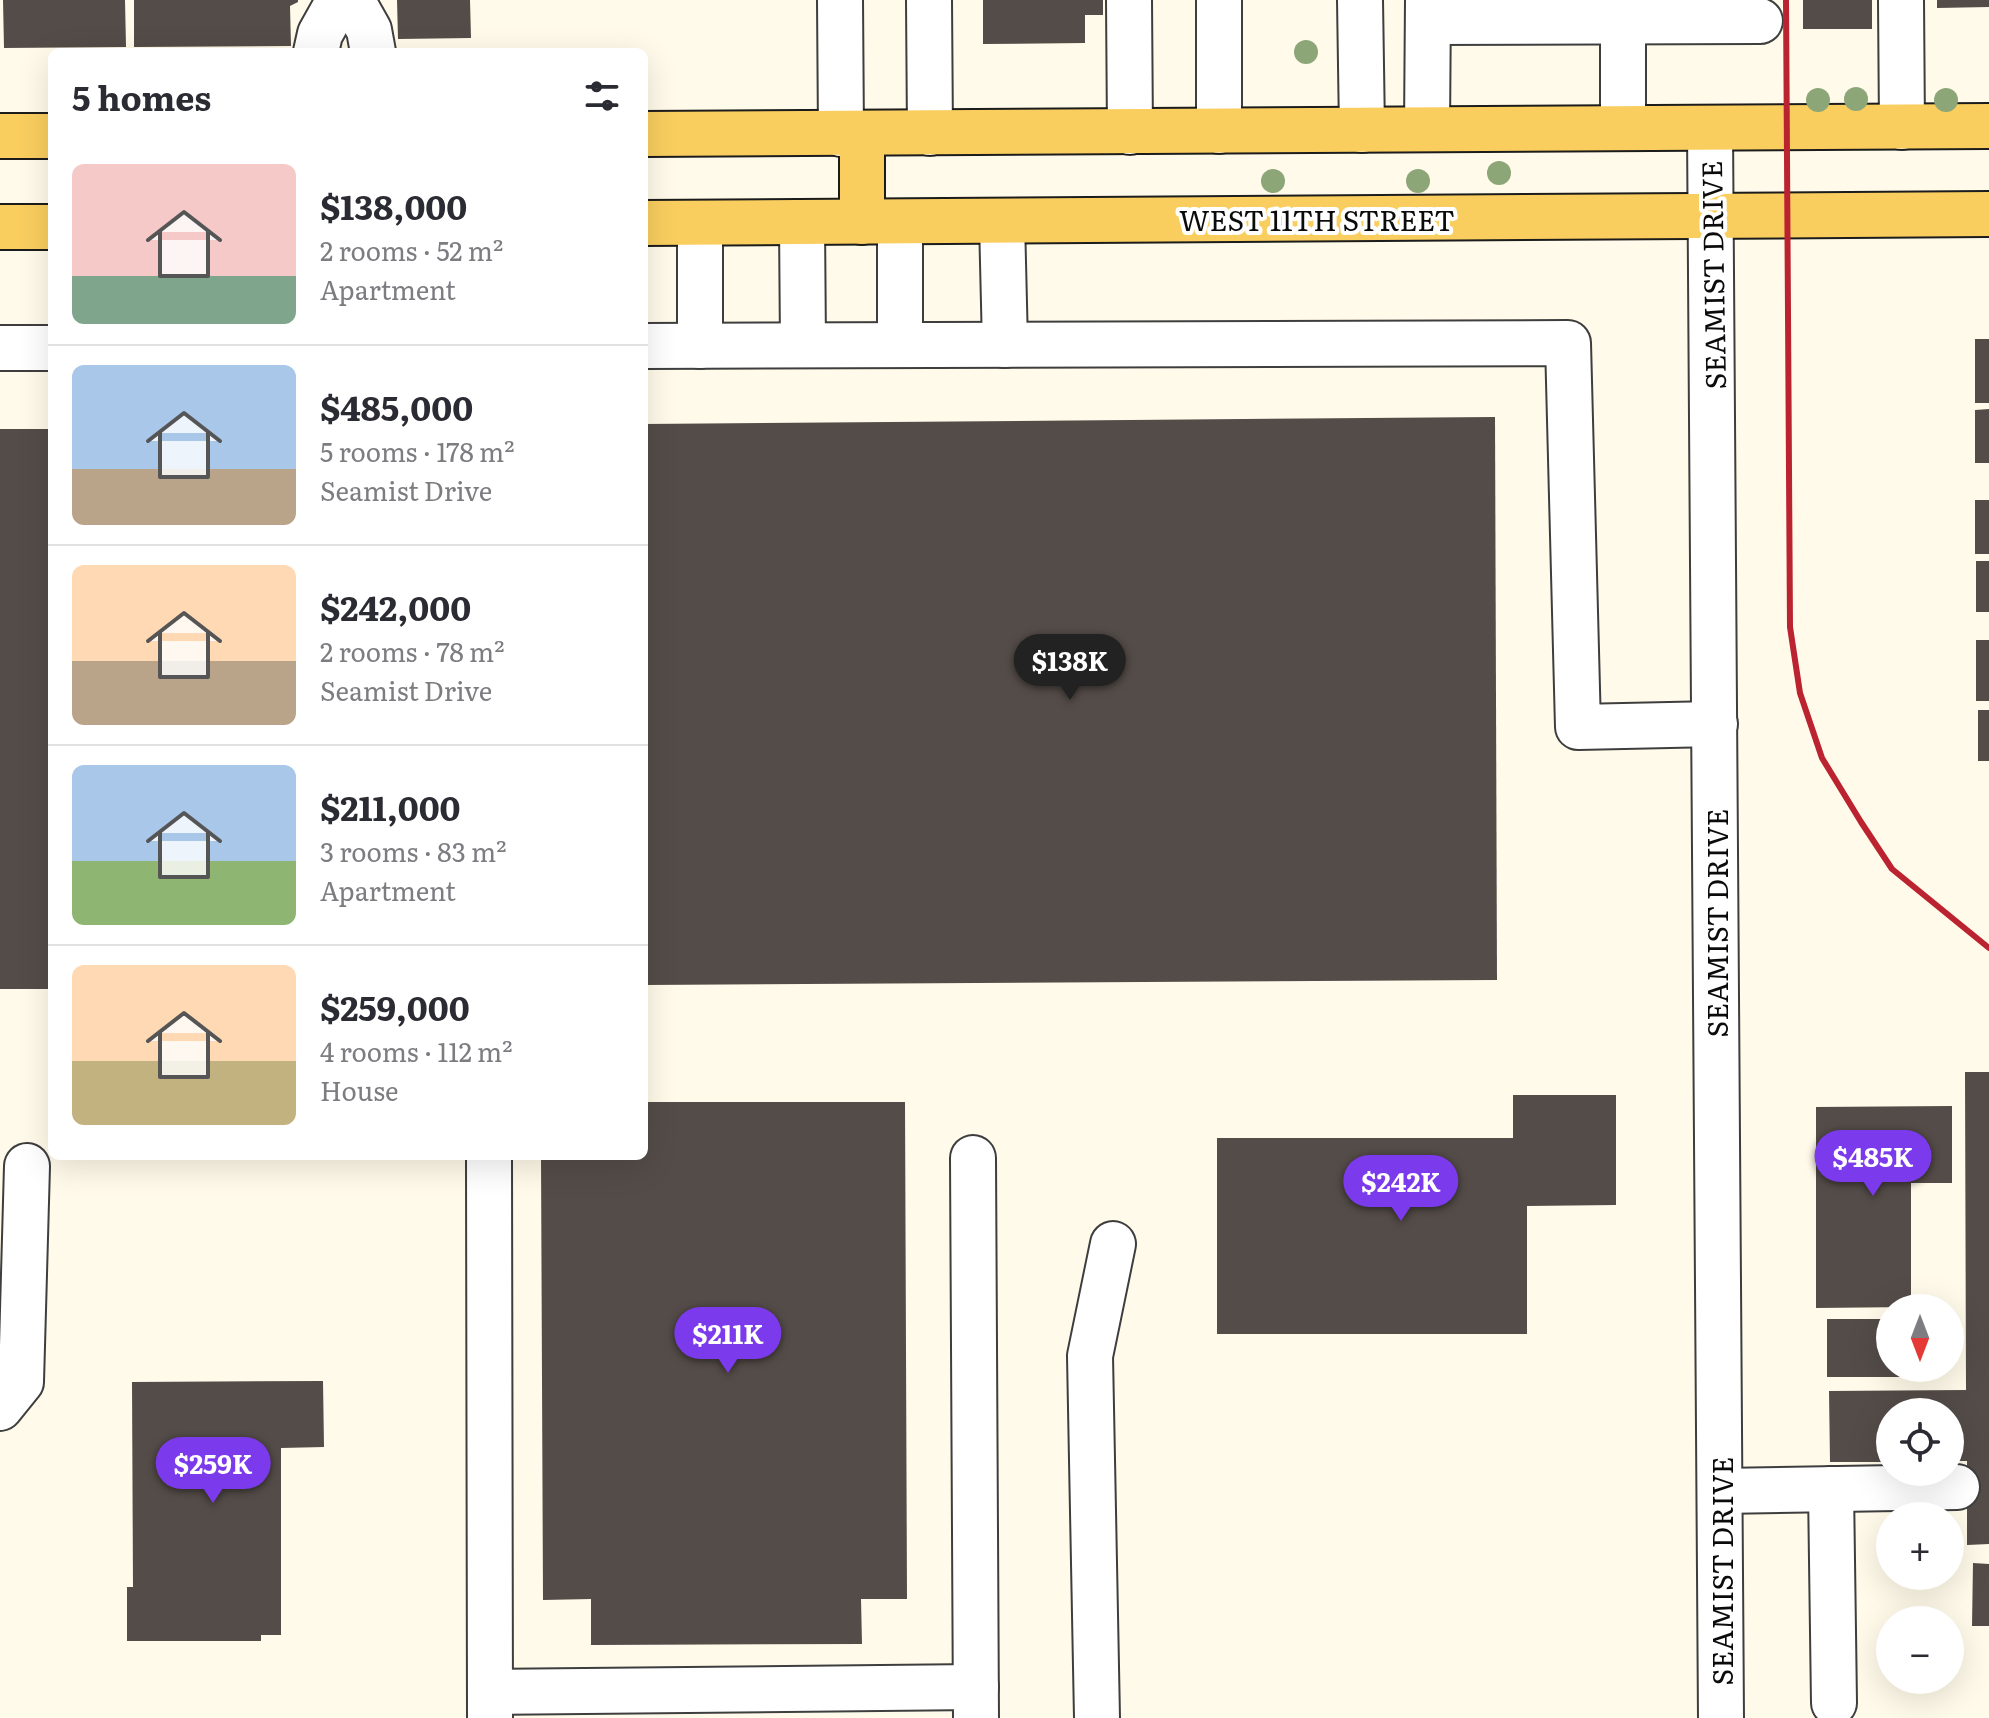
<!DOCTYPE html>
<meta charset="utf-8">
<style>
:root{--surface:#fff;--page:#f7f7f7;--text:#2b2b33;--muted:#7c7c81;--line:#e1e1e2;--accent:#7c3aed}
body{margin:0;font-family:Literata,serif;background:var(--page);color:var(--text);height:100vh;display:flex;flex-direction:column;font-size:30px;white-space:nowrap}
*{box-sizing:border-box;margin:0}
p{font-size:26px;color:var(--muted)}
.icon{flex:none;width:44px;height:44px;fill:none;stroke:currentColor;stroke-width:2;stroke-linecap:round;stroke-linejoin:round}
.map{position:relative;flex:1;overflow:hidden}
.sheet{position:absolute;left:48px;top:48px;width:600px;height:1112px;display:flex;flex-direction:column;background:var(--surface);border-radius:12px;box-shadow:0 8px 32px #0002}
.sheet>*{flex:none}
.needle{width:52px;rotate:180deg}
.controls{position:absolute;left:1876px;top:1294px;display:grid;gap:16px}
.controls a{display:grid;place-items:center;width:88px;height:88px;border-radius:50%;background:var(--surface);box-shadow:0 8px 32px #0002;font-size:40px}
.price{position:absolute;translate:-50% -68px;padding:0 18px;border-radius:28px;background:var(--accent);color:#fff;font-size:26px;line-height:52px;filter:drop-shadow(0 2px 4px #0008)}
.price::after{content:'';position:absolute;left:50%;top:48px;width:24px;height:18px;margin-left:-12px;background:inherit;clip-path:polygon(0 0,100% 0,50% 100%)}
.price.active{background:#222;color:#fff}
ul{padding:0;list-style:none}
li{display:flex;align-items:center;gap:24px;height:200px;padding:0 24px}
li+li{border-top:2px solid var(--line)}
li span{display:grid;place-items:center;flex:none;width:224px;height:160px;border-radius:12px;color:#555}
li>.icon{margin-inline-start:auto}
span .icon{width:96px;height:96px;fill:#fffc;stroke-width:1}
li b{font-size:34px}
h2{display:flex;justify-content:space-between;align-items:center;height:96px;padding:0 24px;font-size:34px}
.map>svg:first-child{display:block}
.building{fill:#544c48}
.lines{fill:none;stroke-linecap:round;stroke-linejoin:round}
.minor-casing{stroke:#3e3e3e;stroke-width:48}
.major-casing{stroke:#1c1c1c;stroke-width:48}
.minor{stroke:#fff;stroke-width:44}
.major{stroke:#f9ce5f;stroke-width:44}
.rail{stroke:#bb2330;stroke-width:6}
.tree{fill:#8ca678}
.labels{text-anchor:middle;dominant-baseline:central;stroke-width:8;stroke-linejoin:round;paint-order:stroke}
.street-label{font-size:28px;fill:#0b0b0b;stroke:#fff}
</style>
<div class="map">
<svg width="1989" height="1718" viewBox="0 0 1989 1718">
<rect width="100%" height="100%" fill="#fffae9"/>
<g class="building">
<polygon points="3,0 125,0 126,47 4,48"/>
<polygon points="134,0 298,0 298,2 290,6 291,46 134,47"/>
<polygon points="397,0 470,0 471,38 398,39"/>
<polygon points="983,0 1103,0 1103,15 1085,15 1085,43 983,44"/>
<rect x="1803" y="0" width="69" height="29"/>
<polygon points="1937,0 1989,0 1989,7 1937,8"/>
<rect x="1975" y="339" width="14" height="64"/>
<polygon points="1989,409 1989,463 1975,463 1975,410"/>
<polygon points="1495,417 1497,980 644,985 644,424"/>
<rect x="0" y="429" width="52" height="560"/>
<rect x="1975" y="500" width="14" height="54"/>
<rect x="1976" y="561" width="13" height="51"/>
<rect x="1976" y="640" width="13" height="61"/>
<rect x="1978" y="710" width="11" height="51"/>
<polygon points="1965,1072 1989,1072 1989,1544 1967,1545 1967,1461 1950,1461 1950,1412 1890,1412 1890,1462 1830,1462 1829,1391 1966,1390"/>
<polygon points="1513,1095 1616,1095 1616,1205 1527,1206 1527,1334 1217,1334 1217,1138 1513,1138"/>
<polygon points="644,1102 905,1102 907,1599 861,1599 862,1644 591,1645 591,1599 543,1600 541,1156 644,1156"/>
<polygon points="1952,1106 1952,1183 1911,1183 1911,1307 1816,1308 1816,1107"/>
<polygon points="1827,1319 1890,1319 1890,1368 1913,1368 1913,1377 1827,1377"/>
<polygon points="323,1381 324,1447 281,1448 281,1635 261,1635 261,1641 127,1641 127,1587 133,1587 132,1382"/>
<polygon points="1973,1563 1989,1564 1989,1626 1972,1626"/>
</g>
<g class="lines">
<defs>
<g id="minor">
<polyline points="352,0 369,30 373,52"/>
<polyline points="840,0 841,134"/>
<polyline points="929,0 930,133"/>
<polyline points="1129,0 1130,132"/>
<polyline points="1219,0 1219,131"/>
<polyline points="1360,0 1362,130"/>
<polyline points="1901,0 1902,127"/>
<polyline points="1623,21 1623,128"/>
<polyline points="1428,22 1760,21"/>
<polyline points="316,52 320,34 339,0"/>
<polyline points="1427,129 1428,0"/>
<polyline points="1710,129 1721,1718"/>
<polyline points="1002,221 1005,345"/>
<polyline points="900,222 900,345"/>
<polyline points="700,223 700,346"/>
<polyline points="802,223 803,345"/>
<polyline points="644,346 1568,343 1578,727 1715,724"/>
<polyline points="0,348 52,348"/>
<polyline points="489,1156 490,1718"/>
<polyline points="973,1158 976,1718"/>
<polyline points="0,1408 21,1382 27,1166"/>
<polyline points="1831,1489 1834,1703"/>
<polyline points="1720,1491 1957,1487"/>
<polyline points="490,1692 976,1687"/>
<polyline points="1097,1718 1090,1356 1113,1244"/>
</g>
<g id="major">
<polyline points="644,134 1989,126"/>
<polyline points="862,134 862,222"/>
<polyline points="0,136 52,136"/>
<polyline points="644,223 1989,214"/>
<polyline points="0,227 52,227"/>
</g>
</defs>
<use href="#minor" class="minor-casing"/>
<use href="#major" class="major-casing"/>
<use href="#minor" class="minor"/>
<use href="#major" class="major"/>
<polyline class="rail" points="1786,0 1790,627 1800,693 1822,758 1861,822 1892,869 1989,948"/>
</g>
<g class="tree">
<circle cx="1306" cy="52" r="12"/>
<circle cx="1856" cy="99" r="12"/>
<circle cx="1818" cy="100" r="12"/>
<circle cx="1946" cy="100" r="12"/>
<circle cx="1499" cy="173" r="12"/>
<circle cx="1273" cy="181" r="12"/>
<circle cx="1418" cy="181" r="12"/>
</g>
<g class="labels">
<g class="street-label">
<text x="1317" y="219">WEST 11TH STREET</text>
<text transform="translate(1712 275) rotate(-91)">SEAMIST DRIVE</text>
<text transform="translate(1716 923) rotate(-90)">SEAMIST DRIVE</text>
<text transform="translate(1721 1571) rotate(-90)">SEAMIST DRIVE</text>
</g>
</g>
</svg>
<div class="controls">
<a><svg class="needle" viewBox="-14 -14 28 28"><path d="M0-13l5 13h-10z" fill="#e53935"/><path d="M0 13l5-13h-10z" fill="#7c7c81"/></svg></a>
<a><svg class="icon" aria-label="locate" viewBox="0 0 24 24"><circle cx="12" cy="12" r="6"/><path d="M12 2v4M12 18v4M2 12h4M18 12h4"/></svg></a>
<a>+</a>
<a>−</a>
</div>
<b class="price active" style="left:1070px;top:702px">$138K</b>
<b class="price" style="left:1873px;top:1198px">$485K</b>
<b class="price" style="left:1401px;top:1223px">$242K</b>
<b class="price" style="left:728px;top:1375px">$211K</b>
<b class="price" style="left:213px;top:1505px">$259K</b>
<section class="sheet">
<h2>5 homes<svg class="icon" aria-label="filters" viewBox="0 0 24 24"><path d="M4 7h16M4 17h16"/><circle cx="9" cy="7" r="2"/><circle cx="15" cy="17" r="2"/></svg></h2>
<ul>
<li><span style="background:linear-gradient(#f6c9c9 70%,#7fa58c 0)"><svg class="icon" aria-label="home" viewBox="0 0 24 24"><path d="M3 11l9-7 9 7M6 9v11h12V9"/></svg></span><div><b>$138,000</b><p>2 rooms · 52 m²</p><p>Apartment</p></div></li>
<li><span style="background:linear-gradient(#a9c7e8 65%,#b9a48a 0)"><svg class="icon" aria-label="home" viewBox="0 0 24 24"><path d="M3 11l9-7 9 7M6 9v11h12V9"/></svg></span><div><b>$485,000</b><p>5 rooms · 178 m²</p><p>Seamist Drive</p></div></li>
<li><span style="background:linear-gradient(#ffd9b3 60%,#b9a48a 0)"><svg class="icon" aria-label="home" viewBox="0 0 24 24"><path d="M3 11l9-7 9 7M6 9v11h12V9"/></svg></span><div><b>$242,000</b><p>2 rooms · 78 m²</p><p>Seamist Drive</p></div></li>
<li><span style="background:linear-gradient(#a9c7e8 60%,#8fb573 0)"><svg class="icon" aria-label="home" viewBox="0 0 24 24"><path d="M3 11l9-7 9 7M6 9v11h12V9"/></svg></span><div><b>$211,000</b><p>3 rooms · 83 m²</p><p>Apartment</p></div></li>
<li><span style="background:linear-gradient(#ffd9b3 60%,#c2b280 0)"><svg class="icon" aria-label="home" viewBox="0 0 24 24"><path d="M3 11l9-7 9 7M6 9v11h12V9"/></svg></span><div><b>$259,000</b><p>4 rooms · 112 m²</p><p>House</p></div></li>
</ul>
</section>
</div>
